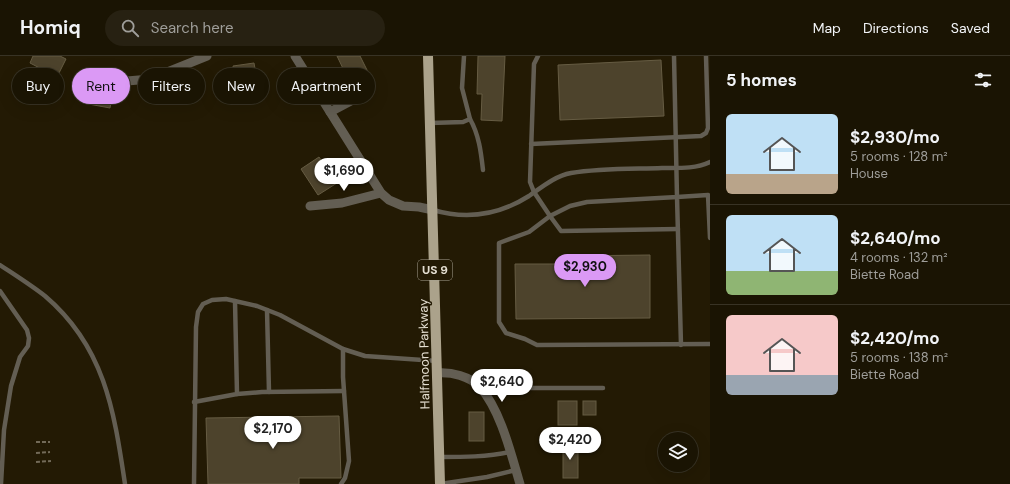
<!DOCTYPE html>
<meta charset="utf-8">
<style>
:root{--surface:#1a1403;--page:#272112;--text:#f1f3f6;--muted:#9f9e9a;--line:#383325;--accent:#db99f5}
body{margin:0;font-family:"DM Sans",sans-serif;background:var(--page);color:var(--text);height:100vh;display:flex;flex-direction:column;font-size:15px;white-space:nowrap}
*{box-sizing:border-box;margin:0}
p{font-size:13px;color:var(--muted)}
.icon{flex:none;width:22px;height:22px;fill:none;stroke:currentColor;stroke-width:2;stroke-linecap:round;stroke-linejoin:round}
.map{position:relative;flex:1;overflow:hidden}
.details{display:flex;flex-direction:column;background:var(--surface);width:300px}
.details>*{flex:none}
.guide{position:absolute;left:12px;top:12px;width:380px;height:36px;display:flex;gap:8px}
.buttons{position:absolute;left:658px;top:376px;display:grid;gap:8px}
.buttons a{display:grid;place-items:center;width:40px;height:40px;border-radius:50%;background:var(--surface);box-shadow:0 4px 16px #0002,0 0 0 1px var(--line);font-size:20px}
.price{position:absolute;translate:-50% -34px;padding:0 9px;border-radius:14px;background:#fff;color:#222;font-size:13px;line-height:26px;filter:drop-shadow(0 1px 2px #0008)}
.price::after{content:'';position:absolute;left:50%;top:24px;width:12px;height:9px;margin-left:-6px;background:inherit;clip-path:polygon(0 0,100% 0,50% 100%)}
.price.on{background:var(--accent);color:#111}
ul{padding:0;list-style:none}
li{display:flex;align-items:center;gap:12px;height:100px;padding:0 16px}
li+li{border-top:1px solid var(--line)}
li span{display:grid;place-items:center;flex:none;width:112px;height:80px;border-radius:6px;color:#555}
li>.icon{margin-inline-start:auto}
span .icon{width:48px;height:48px;fill:#fffc;stroke-width:1}
li b{font-size:17px}
h2{display:flex;justify-content:space-between;align-items:center;height:48px;padding:0 16px;font-size:17px}
.chip{padding:0 14px;border-radius:18px;background:var(--surface);box-shadow:0 4px 16px #0002,0 0 0 1px var(--line);font-size:14px;line-height:36px}
.chip.on{background:var(--accent);color:#111}
header{display:flex;align-items:center;gap:24px;box-sizing:border-box;height:56px;padding:0 20px;background:var(--surface);border-bottom:1px solid var(--line)}
header strong{font-size:19px}
nav{display:flex;gap:22px;margin-inline-start:auto;font-size:14px}
.search{width:280px;height:36px;background:var(--page);display:flex;align-items:center;gap:10px;box-sizing:border-box;padding:0 14px;border-radius:22px;color:var(--muted);font-size:15px}
main{display:flex;flex:1;min-height:0}
.map>svg:first-child{display:block}
.building{fill:#4d432c;stroke:#665c43}
.lines{fill:none;stroke-linecap:round;stroke-linejoin:round}
.path{stroke:#726a58;stroke-width:2;stroke-dasharray:4 2;stroke-linecap:butt}
.lane{stroke:#635e53;stroke-width:4.5}
.street{stroke:#635e53;stroke-width:9}
.primary{stroke:#aba28b;stroke-width:10}
.labels{text-anchor:middle;dominant-baseline:central;stroke-width:3;stroke-linejoin:round;paint-order:stroke}
.shield{fill:#231a04;stroke:#aaa394;stroke-width:1}
.shield-label{font-size:12px;font-weight:bold;fill:#e4ded1}
.street-label{font-size:13px;fill:#e4ded1;stroke:#231a04}
</style>
<header>
<strong>Homiq</strong>
<div class="search"><svg class="icon" aria-label="search" viewBox="0 0 24 24"><circle cx="10" cy="10" r="6"/><path d="M15 15l6 6"/></svg>Search here</div>
<nav><a>Map</a><a>Directions</a><a>Saved</a></nav>
</header>
<main>
<div class="map">
<svg width="710" height="428" viewBox="0 0 710 428">
<rect width="100%" height="100%" fill="#231a04"/>
<g class="building">
<polygon points="33,0 60,0 66,3 57,21 30,7"/>
<polygon points="337,0 360,0 369,18 350,27"/>
<polygon points="478,0 505,0 502,65 481,64 482,38 477,38"/>
<polygon points="661,4 664,60 560,64 558,9"/>
<polygon points="254,7 259,35 237,39 233,10"/>
<polygon points="89,13 116,17 110,52 83,47"/>
<polygon points="319,101 337,127 318,139 301,113"/>
<polygon points="650,199 650,262 516,263 515,208 564,208 564,200"/>
<rect x="558" y="345" width="19" height="24"/>
<rect x="583" y="345" width="13" height="14"/>
<rect x="469" y="356" width="15" height="29"/>
<polygon points="339,360 341,422 299,422 299,428 208,428 206,362"/>
<rect x="563" y="388" width="15" height="34"/>
</g>
<g class="lines">
<g class="path">
<polyline points="36,386 50,386"/>
<polyline points="36,397 50,396"/>
<polyline points="36,406 51,405"/>
</g>
<g class="lane">
<polyline points="538,0 534,8 530,126 534,136 550,160 570,150 587,146 677,141 674,0"/>
<path d="M470 63C479 79 481 96 483 114"/>
<polyline points="430,67 463,66 470,63 462,32 464,0"/>
<polyline points="531,88 701,80 706,77 708,72 706,0"/>
<path d="M433 154C467 164 499 159 529 140 542 131 555 120 571 117 601 112 632 113 662 112 678 112 696 113 710 106"/>
<polyline points="678,173 561,175 550,160 529,176 499,187 499,266 506,277 525,283 537,289 710,288"/>
<path d="M0 209C15 219 31 229 45 240 105 291 114 355 125 428"/>
<polyline points="0,235 27,274 29,282 28,290 20,301 11,330 4,374 1,428"/>
<polyline points="267,254 269,336"/>
<polyline points="681,289 677,141 708,139 710,182"/>
<polyline points="237,338 262,336 344,335"/>
<polyline points="484,338 509,332 603,332"/>
<polyline points="194,346 237,338 235,245"/>
<path d="M439 401C463 401 487 401 510 396"/>
<polyline points="194,428 196,271 198,256 203,248 212,244 226,243 257,250 280,259 343,293 365,300 437,305"/>
<polyline points="341,428 345,422 349,405 343,321 343,293"/>
<polyline points="440,428 487,421 516,414"/>
</g>
<g class="street">
<polyline points="295,0 381,137 389,144 403,150 419,151 433,154"/>
<polyline points="127,25 150,23 207,0"/>
<polyline points="330,56 364,38"/>
<polyline points="310,150 342,147 381,137"/>
<path d="M437 317C452 316 469 320 480 331 501 355 511 398 520 428"/>
</g>
<polyline class="primary" points="428,0 440,428"/>
</g>
<g class="labels">
<rect class="shield" x="418" y="204" width="34" height="20" rx="3"/>
<g class="shield-label">
<text x="435" y="214">US 9</text>
</g>
<g class="street-label">
<text transform="translate(424 298) rotate(-91)">Halfmoon Parkway</text>
</g>
</g>
</svg>
<div class="buttons">
<a><svg class="icon" aria-label="layers" viewBox="0 0 24 24"><path d="M12 4l9 5-9 5-9-5zM3 14l9 5 9-5"/></svg></a>
</div>
<b class="price" style="left:344px;top:136px">$1,690</b>
<b class="price on" style="left:585px;top:232px">$2,930</b>
<b class="price" style="left:502px;top:347px">$2,640</b>
<b class="price" style="left:273px;top:394px">$2,170</b>
<b class="price" style="left:570px;top:405px">$2,420</b>
<div class="guide">
<a class="chip">Buy</a>
<a class="chip on">Rent</a>
<a class="chip">Filters</a>
<a class="chip">New</a>
<a class="chip">Apartment</a>
</div>
</div>
<section class="details">
<h2>5 homes<svg class="icon" aria-label="filters" viewBox="0 0 24 24"><path d="M4 7h16M4 17h16"/><circle cx="9" cy="7" r="2"/><circle cx="15" cy="17" r="2"/></svg></h2>
<ul>
<li><span style="background:linear-gradient(#bfe0f5 75%,#b9a48a 0)"><svg class="icon" aria-label="home" viewBox="0 0 24 24"><path d="M3 11l9-7 9 7M6 9v11h12V9"/></svg></span><div><b>$2,930/mo</b><p>5 rooms · 128 m²</p><p>House</p></div></li>
<li><span style="background:linear-gradient(#bfe0f5 70%,#8fb573 0)"><svg class="icon" aria-label="home" viewBox="0 0 24 24"><path d="M3 11l9-7 9 7M6 9v11h12V9"/></svg></span><div><b>$2,640/mo</b><p>4 rooms · 132 m²</p><p>Biette Road</p></div></li>
<li><span style="background:linear-gradient(#f6c9c9 75%,#9aa5b1 0)"><svg class="icon" aria-label="home" viewBox="0 0 24 24"><path d="M3 11l9-7 9 7M6 9v11h12V9"/></svg></span><div><b>$2,420/mo</b><p>5 rooms · 138 m²</p><p>Biette Road</p></div></li>
</ul>
</section>
</main>
